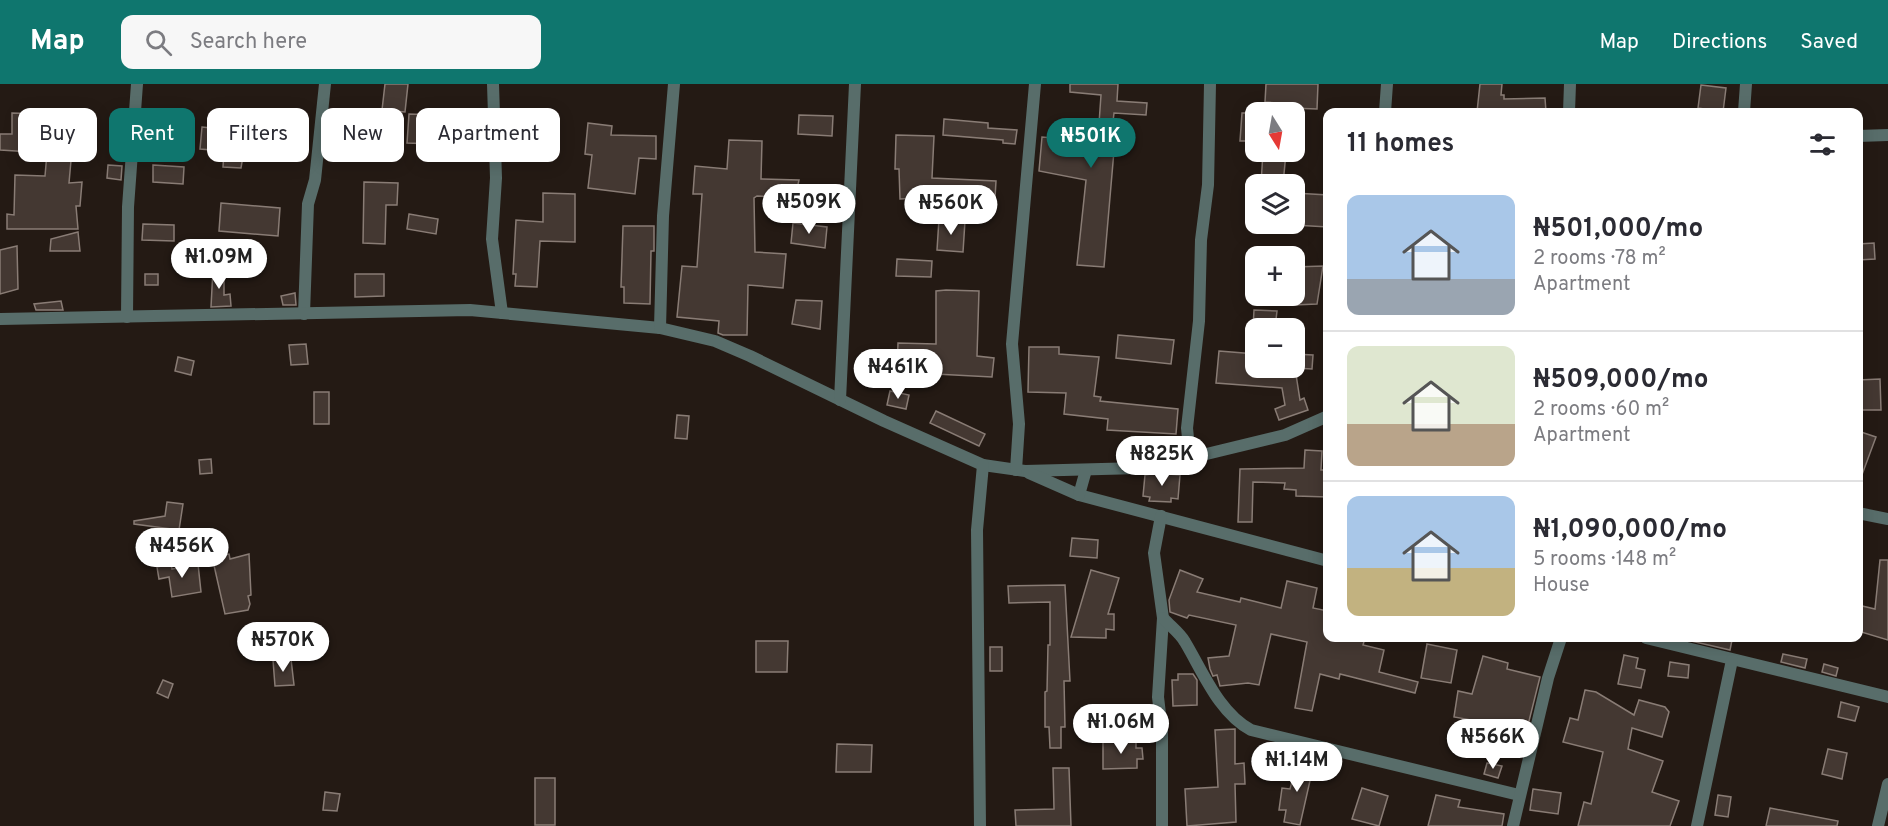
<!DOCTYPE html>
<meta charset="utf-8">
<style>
:root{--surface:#fff;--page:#f7f7f7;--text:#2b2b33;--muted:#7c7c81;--line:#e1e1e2;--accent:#0f766e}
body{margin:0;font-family:Overpass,sans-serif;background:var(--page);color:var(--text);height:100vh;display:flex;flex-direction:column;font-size:22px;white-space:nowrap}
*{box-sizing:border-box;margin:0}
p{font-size:20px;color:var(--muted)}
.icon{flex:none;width:33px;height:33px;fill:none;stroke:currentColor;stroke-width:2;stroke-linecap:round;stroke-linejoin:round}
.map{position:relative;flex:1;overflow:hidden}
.panel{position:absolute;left:1323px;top:24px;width:540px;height:534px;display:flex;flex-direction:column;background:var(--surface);border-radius:12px;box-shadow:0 3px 15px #0003}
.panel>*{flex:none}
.guide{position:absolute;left:18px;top:24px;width:570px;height:54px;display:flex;gap:12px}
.needle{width:39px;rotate:169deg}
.tools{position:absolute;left:1245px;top:18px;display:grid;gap:12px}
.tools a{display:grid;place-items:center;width:60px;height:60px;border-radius:12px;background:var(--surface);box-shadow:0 3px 15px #0003;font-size:30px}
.price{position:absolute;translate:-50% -51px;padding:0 14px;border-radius:21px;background:#fff;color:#222;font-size:20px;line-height:39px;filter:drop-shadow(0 2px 3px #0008)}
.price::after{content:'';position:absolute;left:50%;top:36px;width:18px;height:14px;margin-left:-9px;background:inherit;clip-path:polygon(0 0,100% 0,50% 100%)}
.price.selected{background:var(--accent);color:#fff}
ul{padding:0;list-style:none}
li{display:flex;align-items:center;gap:18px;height:150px;padding:0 24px}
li+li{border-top:2px solid var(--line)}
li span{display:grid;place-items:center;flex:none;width:168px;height:120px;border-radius:12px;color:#555}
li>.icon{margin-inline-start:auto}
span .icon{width:72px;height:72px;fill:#fffc;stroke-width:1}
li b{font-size:26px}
h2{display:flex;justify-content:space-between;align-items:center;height:72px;padding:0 24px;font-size:26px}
.pill{padding:0 21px;border-radius:12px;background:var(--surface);box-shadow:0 3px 15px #0003;font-size:21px;line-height:54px}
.pill.selected{background:var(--accent);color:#fff}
header{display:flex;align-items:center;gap:36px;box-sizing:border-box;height:84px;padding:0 30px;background:var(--accent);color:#fff}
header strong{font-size:28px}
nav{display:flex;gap:33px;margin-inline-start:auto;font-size:21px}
.search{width:420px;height:54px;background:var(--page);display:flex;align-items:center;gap:15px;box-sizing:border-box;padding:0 21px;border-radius:12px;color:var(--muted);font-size:22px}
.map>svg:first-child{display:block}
.building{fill:#443832;stroke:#897c75;stroke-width:1.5}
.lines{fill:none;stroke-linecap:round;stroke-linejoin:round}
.street{stroke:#586d6a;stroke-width:12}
</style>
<header>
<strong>Map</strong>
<div class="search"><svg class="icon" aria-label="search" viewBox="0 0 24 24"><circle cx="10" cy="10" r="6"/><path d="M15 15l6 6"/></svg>Search here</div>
<nav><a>Map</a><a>Directions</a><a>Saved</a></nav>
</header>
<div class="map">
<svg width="1888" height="742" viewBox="0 0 1888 742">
<rect width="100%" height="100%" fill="#241a14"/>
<g class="building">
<polygon points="385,0 408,0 405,28 382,26"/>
<polygon points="1070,0 1118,0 1117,17 1147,19 1146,31 1114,29 1111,55 1115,55 1104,183 1077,181 1086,96 1039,87 1042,53 1091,57 1092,54 1098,54 1101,11 1070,8"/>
<polygon points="1266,0 1318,0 1317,25 1290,24 1291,20 1265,18"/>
<polygon points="1480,0 1502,0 1501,11 1504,11 1504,15 1545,14 1546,28 1477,28"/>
<polygon points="1701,1 1726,4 1723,28 1698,24"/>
<polygon points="12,29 43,30 43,51 73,54 69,99 82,98 80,122 76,122 78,145 7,145 7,130 14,131 15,91 45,92 47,69 0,66 0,50 12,50"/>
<polygon points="1242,29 1256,29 1256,57 1240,57"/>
<polygon points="409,30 464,32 463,61 407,59"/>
<polygon points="799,31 833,32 832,52 798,50"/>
<polygon points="944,35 988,39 988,44 1017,46 1015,60 1003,59 1003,56 943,51"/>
<polygon points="588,39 612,42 611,51 656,52 656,75 639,74 635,110 588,104 592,71 585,70"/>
<polygon points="202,43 220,45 219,53 246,55 241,84 223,83 224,67 200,65"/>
<polygon points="896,51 934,52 932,94 996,97 995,114 938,111 938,114 934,114 934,133 919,133 919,114 900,115 899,85 895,85"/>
<polygon points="729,56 762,57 761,95 799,96 795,114 757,112 754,114 755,168 786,170 783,204 748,201 747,251 723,251 718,249 719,237 677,233 682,182 697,183 702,110 693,110 695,82 727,85"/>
<polygon points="1263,68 1286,69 1283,100 1261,100"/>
<polygon points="108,81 122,82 121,96 107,94"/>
<polygon points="153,81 184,83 183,100 153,98"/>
<polygon points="364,98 398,99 397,121 386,121 385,160 363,159"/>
<polygon points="543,109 575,110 575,158 540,157 537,203 515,202 516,190 513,190 516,136 543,138"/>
<polygon points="1294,109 1328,111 1328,143 1294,141"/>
<polygon points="221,119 280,124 278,152 219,147"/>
<polygon points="409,130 438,135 436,150 407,145"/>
<polygon points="939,135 965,137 963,168 937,166"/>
<polygon points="793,139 827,143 825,164 791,159"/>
<polygon points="143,140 174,141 174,157 142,156"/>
<polygon points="623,142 654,142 654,167 651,167 650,220 624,219 624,203 621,203"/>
<polygon points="78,148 80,167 50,167 51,155"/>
<polygon points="1874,159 1875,175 1858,176 1858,160"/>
<polygon points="17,162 18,205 0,210 0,166"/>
<polygon points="897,175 932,177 931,193 896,192"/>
<polygon points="1323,182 1317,220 1294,221 1294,183"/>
<polygon points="213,185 224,185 224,211 230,210 231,222 211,223"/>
<rect x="145" y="190" width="13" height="11"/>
<polygon points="355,190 384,190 384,212 355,213"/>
<polygon points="946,206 979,207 977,272 994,274 992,293 897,288 898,259 936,260 936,207"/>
<polygon points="295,209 296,221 283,221 281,212"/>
<polygon points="796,216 822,217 820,245 792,240"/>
<polygon points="61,217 63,226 36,226 34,220"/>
<polygon points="1254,226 1277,227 1275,244 1253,244"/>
<polygon points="1118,251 1174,256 1171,280 1116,274"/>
<polygon points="306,260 308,280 291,281 289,261"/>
<polygon points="1029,263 1059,263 1059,270 1099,273 1094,312 1101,313 1100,317 1178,325 1176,350 1107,346 1108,335 1064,330 1066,309 1028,308"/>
<polygon points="1219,267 1256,270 1256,284 1294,284 1294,270 1313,271 1312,285 1295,284 1300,316 1304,314 1308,326 1279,336 1275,325 1285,321 1282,304 1216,299"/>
<polygon points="178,273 194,277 191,291 175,287"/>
<polygon points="1880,295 1881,326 1858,326 1858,296"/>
<polygon points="890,307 909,311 906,325 887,321"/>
<rect x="314" y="308" width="15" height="32"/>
<polygon points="936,327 985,350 979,362 930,339"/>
<polygon points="677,331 689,332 687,355 675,354"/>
<polygon points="1858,347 1876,353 1860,396 1858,396"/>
<polygon points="1305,366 1322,367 1321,386 1328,386 1328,413 1296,412 1296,406 1284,405 1285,399 1253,398 1252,438 1238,438 1240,385 1304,384"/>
<polygon points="211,375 212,389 200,390 199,376"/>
<polygon points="1157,389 1180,391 1178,415 1171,414 1171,418 1149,417 1150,413 1143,412 1145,391"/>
<polygon points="167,418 183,420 179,446 134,440 134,437 165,432"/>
<polygon points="1072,454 1098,456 1097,474 1070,472"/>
<polygon points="229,470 230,475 249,470 251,511 248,512 250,520 248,526 225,530 213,477 218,476 218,472"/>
<polygon points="1880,476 1888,476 1888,556 1858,547 1858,521 1875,525"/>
<polygon points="171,480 172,485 198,480 201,508 172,513 169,493 159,495 157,483"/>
<polygon points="1091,486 1119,494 1108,530 1114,530 1114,546 1106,545 1106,554 1071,553"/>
<polygon points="1180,486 1203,495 1197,508 1240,518 1241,514 1281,524 1287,497 1317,504 1313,524 1328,527 1328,554 1365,554 1363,561 1384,566 1379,588 1418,598 1415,609 1340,590 1339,595 1320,590 1312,627 1295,624 1307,558 1271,550 1259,601 1248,599 1220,602 1217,591 1213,592 1210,585 1208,574 1229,572 1236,541 1189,531 1187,534 1170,528 1169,516"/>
<polygon points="1065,501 1070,597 1064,597 1065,643 1061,643 1061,664 1050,664 1049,643 1045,643 1045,608 1047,607 1048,561 1050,561 1050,518 1009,519 1008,502"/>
<polygon points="1692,554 1719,554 1732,556 1730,566 1691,557"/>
<polygon points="756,557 788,557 787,588 756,588"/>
<polygon points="1427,560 1457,566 1451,599 1421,594"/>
<rect x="990" y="563" width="12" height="24"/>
<polygon points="1783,570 1807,575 1805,584 1781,578"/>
<polygon points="1624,571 1638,574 1636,584 1645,586 1641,604 1618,600"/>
<polygon points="1483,572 1508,579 1507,585 1540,593 1523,661 1491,653 1494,640 1454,633 1458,607 1472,610"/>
<polygon points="291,575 294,601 275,602 273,576"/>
<polygon points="1670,578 1689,581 1688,594 1668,592"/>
<polygon points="1824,580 1838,584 1836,592 1822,588"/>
<polygon points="1178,590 1193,590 1197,596 1197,621 1173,622 1172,596 1178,596"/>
<polygon points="163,596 173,600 168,614 157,609"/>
<polygon points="1585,606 1596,608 1634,631 1639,616 1665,623 1669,628 1662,653 1632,644 1628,665 1663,677 1652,708 1679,717 1670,742 1578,742 1584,718 1591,720 1603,668 1563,658 1570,634 1578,636"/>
<polygon points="1841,618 1859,623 1855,637 1838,633"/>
<polygon points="1235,645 1235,680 1244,679 1245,700 1235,700 1236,738 1187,742 1185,705 1218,703 1215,646"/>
<polygon points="1136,657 1136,664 1142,664 1143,675 1137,675 1137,684 1103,685 1103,658"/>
<polygon points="837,660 872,661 871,688 836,688"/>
<polygon points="1828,665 1847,669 1842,695 1822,690"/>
<polygon points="1298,675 1314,679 1300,741 1284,738 1286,726 1279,726 1282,704 1290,705"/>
<polygon points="1487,679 1502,682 1498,694 1484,690"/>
<polygon points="1053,684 1069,684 1071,742 1016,742 1015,726 1054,725"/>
<rect x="535" y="694" width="20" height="47"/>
<polygon points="1362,704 1388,712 1379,742 1352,735"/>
<polygon points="1533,705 1561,709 1558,730 1530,726"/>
<polygon points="325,708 340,710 337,727 323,726"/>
<polygon points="1436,711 1460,716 1458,723 1504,730 1502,742 1428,742"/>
<polygon points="1718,711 1731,713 1728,733 1715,731"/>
<polygon points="1770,724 1838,737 1837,742 1766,742"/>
</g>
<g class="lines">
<g class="street">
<polyline points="493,0 496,94 492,155 502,229"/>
<polyline points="1385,28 1387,0"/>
<polyline points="1569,28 1570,0"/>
<polyline points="1744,28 1746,0"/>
<polyline points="1858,52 1888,51"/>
<polyline points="304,230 308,120 315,96 325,0"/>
<polyline points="127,233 128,123 137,0"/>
<polyline points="0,235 470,226 660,244 715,257 750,272 884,337 983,381 1025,387 1140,384 1190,374 1285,351 1328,332"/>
<polyline points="660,244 663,132 674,0"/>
<polyline points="840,316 855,0"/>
<polyline points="1190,374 1187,344 1199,237 1201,156 1208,101 1210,0"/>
<polyline points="1016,386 1019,340 1012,260 1035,0"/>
<polyline points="1029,389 1079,411 1328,477"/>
<polyline points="1079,411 1086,386"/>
<polyline points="1858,429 1888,435"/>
<polyline points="1161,432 1154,469 1163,534 1158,613 1162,647 1162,742"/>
<path d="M1163 534C1170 542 1180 549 1185 558 1203 588 1219 629 1251 646L1519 711"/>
<polyline points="1646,554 1888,613"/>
<polyline points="980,742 977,446 983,381"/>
<polyline points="1513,742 1548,594 1561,554"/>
<polyline points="1697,742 1732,576"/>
<polyline points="1878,742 1888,700"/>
</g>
</g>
</svg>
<div class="tools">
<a><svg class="needle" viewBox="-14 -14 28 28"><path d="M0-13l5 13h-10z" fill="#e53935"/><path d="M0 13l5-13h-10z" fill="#7c7c81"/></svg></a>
<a><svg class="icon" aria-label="layers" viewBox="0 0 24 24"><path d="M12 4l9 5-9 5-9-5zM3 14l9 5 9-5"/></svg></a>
<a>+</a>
<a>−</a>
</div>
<b class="price selected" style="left:1091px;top:85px">₦501K</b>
<b class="price" style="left:809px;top:151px">₦509K</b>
<b class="price" style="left:951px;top:152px">₦560K</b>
<b class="price" style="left:219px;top:206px">₦1.09M</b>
<b class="price" style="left:898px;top:316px">₦461K</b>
<b class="price" style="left:1162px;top:403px">₦825K</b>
<b class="price" style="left:182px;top:495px">₦456K</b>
<b class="price" style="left:283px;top:589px">₦570K</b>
<b class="price" style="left:1121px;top:671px">₦1.06M</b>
<b class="price" style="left:1493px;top:686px">₦566K</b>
<b class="price" style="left:1297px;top:709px">₦1.14M</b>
<div class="guide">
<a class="pill">Buy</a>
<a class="pill selected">Rent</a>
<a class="pill">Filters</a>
<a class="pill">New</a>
<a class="pill">Apartment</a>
</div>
<section class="panel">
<h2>11 homes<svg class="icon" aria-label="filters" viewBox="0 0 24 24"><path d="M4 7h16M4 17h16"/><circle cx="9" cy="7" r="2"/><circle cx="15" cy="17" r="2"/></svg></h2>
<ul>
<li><span style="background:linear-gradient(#a9c7e8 70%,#9aa5b1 0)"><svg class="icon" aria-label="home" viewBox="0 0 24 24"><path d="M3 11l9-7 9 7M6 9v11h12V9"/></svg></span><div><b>₦501,000/mo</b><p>2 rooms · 78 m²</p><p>Apartment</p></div></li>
<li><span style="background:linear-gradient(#dfe7d0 65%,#b9a48a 0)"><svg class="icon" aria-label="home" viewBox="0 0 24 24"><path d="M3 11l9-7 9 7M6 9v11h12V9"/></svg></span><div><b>₦509,000/mo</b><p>2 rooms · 60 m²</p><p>Apartment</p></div></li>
<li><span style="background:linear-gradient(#a9c7e8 60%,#c2b280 0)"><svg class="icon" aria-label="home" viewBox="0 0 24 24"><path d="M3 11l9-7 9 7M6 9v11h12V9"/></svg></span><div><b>₦1,090,000/mo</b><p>5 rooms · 148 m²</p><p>House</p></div></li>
</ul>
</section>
</div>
